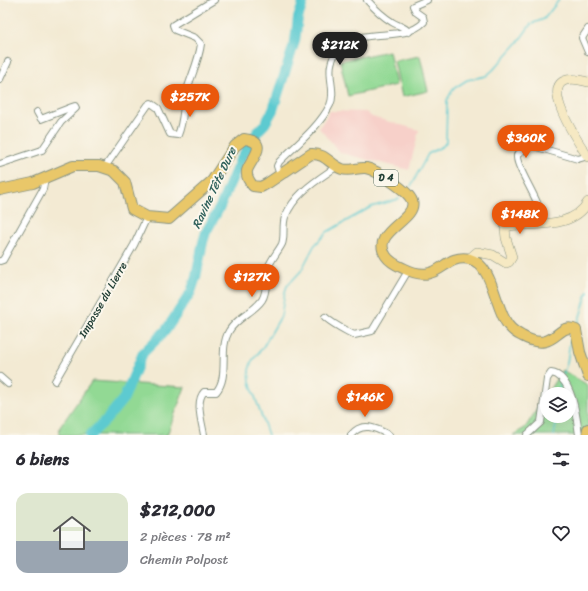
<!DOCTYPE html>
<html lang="fr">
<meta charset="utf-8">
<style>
:root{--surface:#fff;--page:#f7f7f7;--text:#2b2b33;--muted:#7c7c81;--accent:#ea580c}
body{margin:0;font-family:Sriracha,sans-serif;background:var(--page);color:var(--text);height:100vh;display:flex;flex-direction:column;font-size:15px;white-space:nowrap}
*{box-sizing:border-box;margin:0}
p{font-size:13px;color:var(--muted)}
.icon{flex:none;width:22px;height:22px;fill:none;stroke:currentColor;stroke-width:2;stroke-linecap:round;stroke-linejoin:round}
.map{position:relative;height:435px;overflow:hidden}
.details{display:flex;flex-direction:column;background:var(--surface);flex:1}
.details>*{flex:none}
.buttons{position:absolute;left:540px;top:387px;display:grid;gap:8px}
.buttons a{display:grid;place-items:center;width:36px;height:36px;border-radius:50%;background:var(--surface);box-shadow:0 4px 16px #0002;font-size:20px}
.price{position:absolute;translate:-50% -34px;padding:0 9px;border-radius:14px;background:var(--accent);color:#fff;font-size:13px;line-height:26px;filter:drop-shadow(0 1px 2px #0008)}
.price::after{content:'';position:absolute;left:50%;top:24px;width:12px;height:9px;margin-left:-6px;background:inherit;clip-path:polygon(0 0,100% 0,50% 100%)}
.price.active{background:#222;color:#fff}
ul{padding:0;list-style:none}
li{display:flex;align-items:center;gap:12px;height:100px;padding:0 16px}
li span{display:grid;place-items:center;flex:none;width:112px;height:80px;border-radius:12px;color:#555}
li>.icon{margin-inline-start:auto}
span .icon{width:48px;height:48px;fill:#fffc;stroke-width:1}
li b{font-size:17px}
h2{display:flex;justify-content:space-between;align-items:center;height:48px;padding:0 16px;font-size:17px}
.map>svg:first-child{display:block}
.built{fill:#f7d0c9}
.green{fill:#92d994;stroke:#588b64;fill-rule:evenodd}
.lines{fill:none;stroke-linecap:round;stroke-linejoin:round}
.stream{stroke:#5dcad0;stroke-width:1.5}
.river{stroke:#5dcad0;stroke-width:10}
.street-casing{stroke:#899484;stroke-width:8}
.secondary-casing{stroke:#899484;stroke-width:10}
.primary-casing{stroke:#899484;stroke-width:12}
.street{stroke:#fff;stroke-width:6}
.secondary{stroke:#f6e9c3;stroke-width:9}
.primary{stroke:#e9c769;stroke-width:10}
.labels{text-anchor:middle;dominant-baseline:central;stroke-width:4;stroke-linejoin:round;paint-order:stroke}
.shield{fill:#fbf7ec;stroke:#61756b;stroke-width:1}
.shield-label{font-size:10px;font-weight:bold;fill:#1f3d34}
.street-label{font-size:11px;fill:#1f3d34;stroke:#fbf7ec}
.water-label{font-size:12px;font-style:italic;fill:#2e605b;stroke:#fbf7ec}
</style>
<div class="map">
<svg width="588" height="435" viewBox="0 0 588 435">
<rect width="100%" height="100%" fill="#fbf7ec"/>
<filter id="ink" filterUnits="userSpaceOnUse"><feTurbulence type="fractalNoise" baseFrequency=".025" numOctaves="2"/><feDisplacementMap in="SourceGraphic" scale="8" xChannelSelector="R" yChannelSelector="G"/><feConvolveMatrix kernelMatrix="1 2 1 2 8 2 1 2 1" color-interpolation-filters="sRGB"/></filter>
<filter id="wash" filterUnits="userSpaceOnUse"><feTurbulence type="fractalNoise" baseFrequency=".012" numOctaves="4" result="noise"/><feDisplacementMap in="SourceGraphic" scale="16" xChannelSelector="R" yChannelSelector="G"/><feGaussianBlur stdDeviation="0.9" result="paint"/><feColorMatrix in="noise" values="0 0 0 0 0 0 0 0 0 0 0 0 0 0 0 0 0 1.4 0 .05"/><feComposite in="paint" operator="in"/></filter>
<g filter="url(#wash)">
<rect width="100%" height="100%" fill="#f3ead3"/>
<polygon class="built" points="330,111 366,112 372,117 419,130 409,170 341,153 319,128"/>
<g class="green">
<polygon points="389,51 396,85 348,96 340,61"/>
<polygon points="420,56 428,91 402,97 394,61"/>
<path d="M562 370 588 385V435H513L525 428ZM547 394H569V416H547Z"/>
<polygon points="92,381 185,387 167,435 59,435 60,427"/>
</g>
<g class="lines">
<g class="stream">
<polyline points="411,186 428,154 443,146 446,142 447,100 453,89 467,80 486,76 493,70 519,41 531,24 544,19 559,0"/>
<polyline points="578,323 588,291"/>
<polyline points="562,377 567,363 571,334"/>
<polyline points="558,394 561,381"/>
<polyline points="268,435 250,382 249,370 252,361 263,347 281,316 285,292 287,286 301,271 314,246 327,232 371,207 399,199"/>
<polyline points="554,435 556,425 560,420 559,416"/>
</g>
<polyline class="river" points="90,435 106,420 124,398 143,353 166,330 191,292 196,277 203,242 206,232 220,207 240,160 258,131 265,124 273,110 295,41 298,18 304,0"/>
</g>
</g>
<g filter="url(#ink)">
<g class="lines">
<defs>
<g id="street">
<path d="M367 0C375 9 382 16 392 22 398 26 404 26 409 32"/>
<polyline points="588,29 582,38 588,52"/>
<polyline points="0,79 8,62"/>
<polyline points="0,164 42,150 61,122 76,108 75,106 72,107 41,119 37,112"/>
<path d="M105 167 148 105 151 103 158 108 170 134 178 135C184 121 183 104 187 90 192 74 199 60 201 44L195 38 175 30 173 25 214 0"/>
<path d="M280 175 277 166 279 162C296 145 319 127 330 105 338 88 321 69 339 49 362 25 402 44 424 22L423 17 416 12 413 6 427 0"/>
<path d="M543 224C542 201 515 168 517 155L530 145 578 159 588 156"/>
<polyline points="0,261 3,260 43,189 45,178"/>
<path d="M325 317C334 325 343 329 354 335L372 331 408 271"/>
<polyline points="0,377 8,384"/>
<polyline points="55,381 134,245 147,217"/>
<path d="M204 435C202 423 195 401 204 392H216C230 376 218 350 229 331 237 317 253 313 262 300 268 291 265 278 268 268 271 259 278 252 282 244 285 236 282 226 285 217 295 193 316 181 336 167"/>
<path d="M351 435C362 421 376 428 389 435"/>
<path d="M527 435 541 422 547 379 551 373C572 375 577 418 579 435"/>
</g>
<g id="secondary">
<path d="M588 82C527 65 574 136 588 157"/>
<path d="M469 259 477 252 493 255 506 263 509 262 512 257 506 238 505 228C511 224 520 225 527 225 548 224 576 224 588 202"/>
</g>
<g id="primary">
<path d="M0 190 33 183 73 166H99L114 171 125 182 132 209 147 217 169 219 212 181 235 146 244 139C272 142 249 161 247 171 246 177 249 181 253 186L261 187 268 183 311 154C326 153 330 165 342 169 350 172 358 167 366 168 376 170 409 191 412 201 418 220 369 232 386 256 390 262 396 265 403 268 441 287 441 253 470 259 493 265 495 308 508 325 511 329 518 334 522 336 556 355 557 320 576 330L580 352 588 376"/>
<polyline points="587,435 588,429"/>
</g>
</defs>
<use href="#street" class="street-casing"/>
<use href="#secondary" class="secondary-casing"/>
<use href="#primary" class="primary-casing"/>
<use href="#street" class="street"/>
<use href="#secondary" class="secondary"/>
<use href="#primary" class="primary"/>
</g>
</g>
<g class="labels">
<rect class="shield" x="374" y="170" width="24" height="16" rx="3"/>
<g class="shield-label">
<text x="386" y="178">D 4</text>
</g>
<g class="street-label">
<text transform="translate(103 300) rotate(-60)">Impasse du Lierre</text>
</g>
<g class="water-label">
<text transform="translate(214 188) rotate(-65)">Ravine Tête Dure</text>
</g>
</g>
</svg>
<div class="buttons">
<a><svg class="icon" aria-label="layers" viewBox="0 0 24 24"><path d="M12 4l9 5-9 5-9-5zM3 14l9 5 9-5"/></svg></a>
</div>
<b class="price active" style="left:340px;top:66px">$212K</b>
<b class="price" style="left:190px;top:118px">$257K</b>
<b class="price" style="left:526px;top:159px">$360K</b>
<b class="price" style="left:520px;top:235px">$148K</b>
<b class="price" style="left:252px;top:298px">$127K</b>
<b class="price" style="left:365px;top:418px">$146K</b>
</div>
<section class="details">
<h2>6 biens<svg class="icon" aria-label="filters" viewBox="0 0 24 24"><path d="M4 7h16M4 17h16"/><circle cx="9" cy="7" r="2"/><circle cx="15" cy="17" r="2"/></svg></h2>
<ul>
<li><span style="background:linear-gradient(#dfe7d0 60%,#9aa5b1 0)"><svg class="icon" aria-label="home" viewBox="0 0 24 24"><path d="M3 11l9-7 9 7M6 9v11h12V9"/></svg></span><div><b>$212,000</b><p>2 pièces · 78 m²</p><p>Chemin Polpost</p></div><svg class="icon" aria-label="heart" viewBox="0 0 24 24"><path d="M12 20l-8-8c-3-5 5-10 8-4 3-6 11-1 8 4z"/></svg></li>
</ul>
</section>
